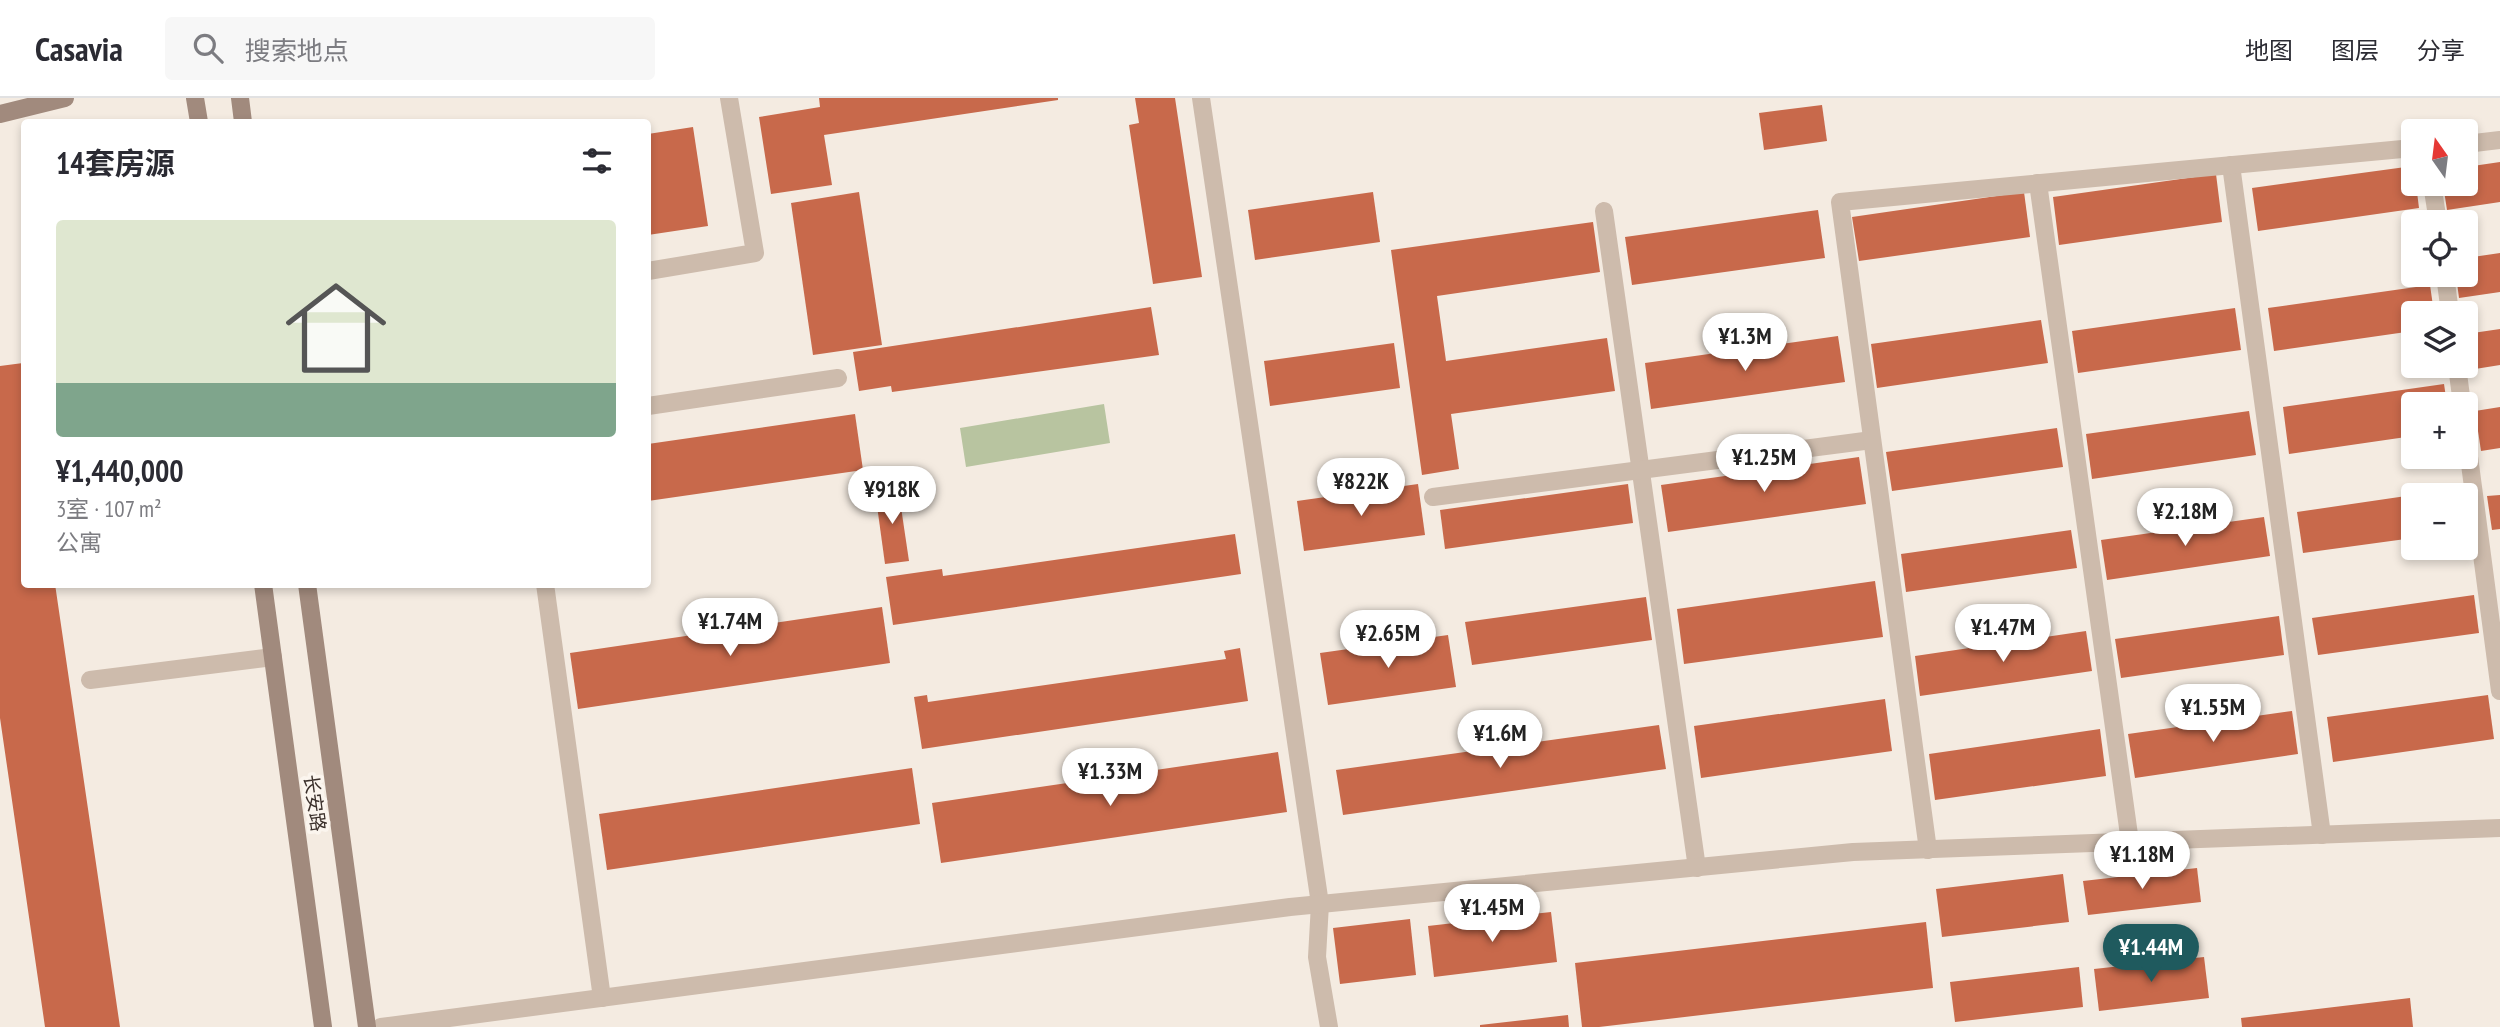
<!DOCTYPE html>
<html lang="zh">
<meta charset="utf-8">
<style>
:root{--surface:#fff;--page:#f7f7f7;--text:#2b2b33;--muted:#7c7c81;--line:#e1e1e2;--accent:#1f5a5e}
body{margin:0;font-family:"PT Sans Narrow","Noto Sans SC",sans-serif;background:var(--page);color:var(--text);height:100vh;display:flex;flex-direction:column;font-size:26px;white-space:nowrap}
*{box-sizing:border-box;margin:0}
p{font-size:23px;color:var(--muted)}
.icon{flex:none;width:38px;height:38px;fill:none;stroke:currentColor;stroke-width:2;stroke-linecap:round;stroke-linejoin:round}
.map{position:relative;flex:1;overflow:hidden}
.panel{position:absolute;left:21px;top:21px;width:630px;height:469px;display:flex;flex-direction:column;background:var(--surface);border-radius:7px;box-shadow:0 4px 10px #0003}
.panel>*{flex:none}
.needle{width:46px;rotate:346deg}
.controls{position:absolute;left:2401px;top:21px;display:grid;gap:14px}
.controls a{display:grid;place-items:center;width:77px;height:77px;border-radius:7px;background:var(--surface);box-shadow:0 4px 10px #0003;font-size:35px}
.price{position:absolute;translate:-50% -60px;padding:0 16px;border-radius:24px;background:#fff;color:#222;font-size:23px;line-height:46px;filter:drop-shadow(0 2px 4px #0008)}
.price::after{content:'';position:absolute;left:50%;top:42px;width:21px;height:16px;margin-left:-10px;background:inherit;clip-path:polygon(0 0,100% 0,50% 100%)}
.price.current{background:var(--accent);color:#fff}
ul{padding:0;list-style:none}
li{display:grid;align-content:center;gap:14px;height:371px;padding:0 35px}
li+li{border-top:2px solid var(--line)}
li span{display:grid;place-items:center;height:217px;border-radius:7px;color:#555}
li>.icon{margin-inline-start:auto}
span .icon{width:126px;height:126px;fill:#fffc;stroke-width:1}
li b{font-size:30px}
h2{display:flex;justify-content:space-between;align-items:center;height:84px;padding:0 35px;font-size:30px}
header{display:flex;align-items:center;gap:42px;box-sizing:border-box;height:98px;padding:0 35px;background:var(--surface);border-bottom:2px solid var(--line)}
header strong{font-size:33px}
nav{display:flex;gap:38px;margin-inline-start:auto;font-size:24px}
.search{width:490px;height:63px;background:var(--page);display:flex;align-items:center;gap:18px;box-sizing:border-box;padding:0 24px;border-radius:7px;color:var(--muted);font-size:26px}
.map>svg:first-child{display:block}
.green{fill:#b8c4a0}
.building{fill:#c8694b}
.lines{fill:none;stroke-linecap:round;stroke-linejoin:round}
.lane{stroke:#cdbbac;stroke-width:18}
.street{stroke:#cdbbac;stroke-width:18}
.secondary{stroke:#a18a7d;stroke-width:18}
.labels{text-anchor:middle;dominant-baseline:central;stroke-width:7;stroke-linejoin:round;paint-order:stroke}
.street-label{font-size:19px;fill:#3b302b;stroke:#fbf5ee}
</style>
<header>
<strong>Casavia</strong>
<div class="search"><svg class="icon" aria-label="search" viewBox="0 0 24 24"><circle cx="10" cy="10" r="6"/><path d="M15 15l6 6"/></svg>搜索地点</div>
<nav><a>地图</a><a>图层</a><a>分享</a></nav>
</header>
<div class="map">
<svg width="2500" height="929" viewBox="0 0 2500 929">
<rect width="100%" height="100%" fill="#f4ebe1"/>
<polygon class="green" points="1104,306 1110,345 966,369 960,330"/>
<g class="building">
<polygon points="819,0 1058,0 1058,2 824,37 832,87 771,96 759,19 820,9"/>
<polygon points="1135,0 1175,0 1202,179 1153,186 1129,27 1139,25"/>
<polygon points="1822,7 1827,43 1764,52 1759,15"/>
<polygon points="693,29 708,128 648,137 648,36"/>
<polygon points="2500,64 2500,104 2447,112 2443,86 2466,86 2466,69"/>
<polygon points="2413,68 2413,86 2416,86 2419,110 2258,133 2252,90"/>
<polygon points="2216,76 2222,124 2059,147 2053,99"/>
<polygon points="859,94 882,247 813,257 791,105"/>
<polygon points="1373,94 1380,144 1255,162 1248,112"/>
<polygon points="2024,94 2030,139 1859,163 1852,119"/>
<polygon points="1818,112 1825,160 1632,187 1625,139"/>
<polygon points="1593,124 1600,174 1437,198 1446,263 1607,240 1615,293 1451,316 1459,371 1422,377 1391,152"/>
<polygon points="2500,155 2500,194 2459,200 2456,177 2466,177 2466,160"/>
<polygon points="2430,187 2434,215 2413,215 2413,233 2274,253 2268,210"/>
<polygon points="1151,209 1159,257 892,294 891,288 859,293 853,254"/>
<polygon points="2235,210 2241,252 2078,275 2072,233"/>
<polygon points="2041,222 2048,265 1877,290 1871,246"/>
<polygon points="2500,231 2500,267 2469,272 2466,236"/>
<polygon points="1838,238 1845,284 1651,311 1645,265"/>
<polygon points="1394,245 1400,290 1270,308 1264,263"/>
<polygon points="23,265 24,277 24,486 55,486 120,929 45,929 0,620 0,268"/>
<polygon points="2444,286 2447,306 2413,306 2413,338 2289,356 2283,309"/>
<polygon points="2500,309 2500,350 2481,353 2475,313"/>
<polygon points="2249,313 2256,357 2092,381 2086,336"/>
<polygon points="855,316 863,372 648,403 648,346"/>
<polygon points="2057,330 2063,369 1892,393 1886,354"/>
<polygon points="1859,359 1866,406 1668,434 1661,387"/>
<polygon points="1418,386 1425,437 1304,453 1297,403"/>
<polygon points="1628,386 1633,425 1445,451 1440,412"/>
<polygon points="898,389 909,463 885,466 875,393"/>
<polygon points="2459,391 2460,397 2424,397 2424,396"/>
<polygon points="2413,397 2413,440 2303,455 2297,414"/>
<polygon points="2500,397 2500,431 2492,432 2487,398"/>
<polygon points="2264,419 2270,458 2107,482 2101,442"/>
<polygon points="2071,432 2077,470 1906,494 1901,456"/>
<polygon points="1235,436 1241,476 893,527 886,479 942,471 943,478"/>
<polygon points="1875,483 1883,539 1684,566 1677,511"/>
<polygon points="2474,497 2479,535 2318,557 2312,520"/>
<polygon points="1646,499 1652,542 1472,567 1465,524"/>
<polygon points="882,509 890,565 578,611 570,555"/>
<polygon points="2279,518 2284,557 2121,580 2115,541"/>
<polygon points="2086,533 2092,573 1920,598 1915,558"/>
<polygon points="1448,537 1456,589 1328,607 1320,555"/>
<polygon points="1240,550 1248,603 922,651 914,599 927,597 928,604 1226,561 1224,553"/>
<polygon points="2488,597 2494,641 2333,664 2327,619"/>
<polygon points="1885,601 1892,653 1701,680 1694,628"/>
<polygon points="2292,613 2298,656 2135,680 2128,636"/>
<polygon points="1659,627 1666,671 1343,717 1336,672"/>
<polygon points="2100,631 2106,678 1935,702 1929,656"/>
<polygon points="1278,654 1287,714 941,765 932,705"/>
<polygon points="912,670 920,726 607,772 599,716"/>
<polygon points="2197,770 2201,804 2088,817 2083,783"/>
<polygon points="2063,776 2069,824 1942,839 1936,791"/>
<polygon points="1551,814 1557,864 1434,879 1428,828"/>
<polygon points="1410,821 1416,877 1340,886 1333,830"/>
<polygon points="1926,824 1933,890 1599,929 1582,929 1575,865"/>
<polygon points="2204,859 2209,900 2099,913 2094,871"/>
<polygon points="2079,869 2083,909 1955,924 1950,884"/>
<polygon points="2410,900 2413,929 2242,929 2241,920"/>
<polygon points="1568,917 1569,929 1480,929 1480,927"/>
</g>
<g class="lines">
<g class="lane">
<polyline points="2466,46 2500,42"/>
<polyline points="2231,67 2322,737"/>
<polyline points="2038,85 2130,744"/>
<polyline points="2432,86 2438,124"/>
<polyline points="1604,113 1697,770"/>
<polyline points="648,173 755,155 729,0"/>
<polyline points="2445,177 2450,215"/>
<polyline points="2457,268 2462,306"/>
<polyline points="648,308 838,280"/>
<polyline points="2466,336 2500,593"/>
<polyline points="1433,399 1872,342"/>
<polyline points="545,486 602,900"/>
<polyline points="90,582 273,559"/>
<polyline points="1928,752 1840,104 2413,50"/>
</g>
<g class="street">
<polyline points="1201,0 1320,806 1317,859 1329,929"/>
<polyline points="381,929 1290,809 1853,754 2500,730"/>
</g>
<g class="secondary">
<polyline points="195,0 199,24"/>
<polyline points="240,0 243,24"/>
<polyline points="0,16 65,0"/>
<polyline points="263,486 323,929"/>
<polyline points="307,486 367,929"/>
</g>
</g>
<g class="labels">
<g class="street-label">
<text transform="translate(315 705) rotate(82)">长安路</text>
</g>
</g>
</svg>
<div class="controls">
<a><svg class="needle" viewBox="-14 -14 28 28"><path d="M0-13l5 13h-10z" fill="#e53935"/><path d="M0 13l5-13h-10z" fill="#7c7c81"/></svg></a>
<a><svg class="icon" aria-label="locate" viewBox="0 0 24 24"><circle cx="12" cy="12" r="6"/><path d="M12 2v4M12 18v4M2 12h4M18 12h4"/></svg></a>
<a><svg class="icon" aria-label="layers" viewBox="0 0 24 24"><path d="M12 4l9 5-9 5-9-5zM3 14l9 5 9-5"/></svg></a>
<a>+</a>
<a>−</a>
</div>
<b class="price" style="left:1745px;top:275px">¥1.3M</b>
<b class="price" style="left:1764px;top:396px">¥1.25M</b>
<b class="price" style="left:1361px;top:420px">¥822K</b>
<b class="price" style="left:892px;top:428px">¥918K</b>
<b class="price" style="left:2185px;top:450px">¥2.18M</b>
<b class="price" style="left:730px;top:560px">¥1.74M</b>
<b class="price" style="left:2003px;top:566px">¥1.47M</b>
<b class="price" style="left:1388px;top:572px">¥2.65M</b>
<b class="price" style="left:2213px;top:646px">¥1.55M</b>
<b class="price" style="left:1500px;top:672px">¥1.6M</b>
<b class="price" style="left:1110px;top:710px">¥1.33M</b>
<b class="price" style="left:2142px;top:793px">¥1.18M</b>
<b class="price" style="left:1492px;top:846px">¥1.45M</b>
<b class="price current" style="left:2151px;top:886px">¥1.44M</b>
<section class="panel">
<h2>14套房源<svg class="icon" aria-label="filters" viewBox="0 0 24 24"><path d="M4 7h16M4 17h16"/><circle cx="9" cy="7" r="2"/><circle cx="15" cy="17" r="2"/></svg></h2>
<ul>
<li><span style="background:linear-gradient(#dfe7d0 75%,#7fa58c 0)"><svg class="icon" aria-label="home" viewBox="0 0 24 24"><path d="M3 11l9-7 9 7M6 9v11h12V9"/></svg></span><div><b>¥1,440,000</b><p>3室 · 107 m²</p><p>公寓</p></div></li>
</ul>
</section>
</div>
